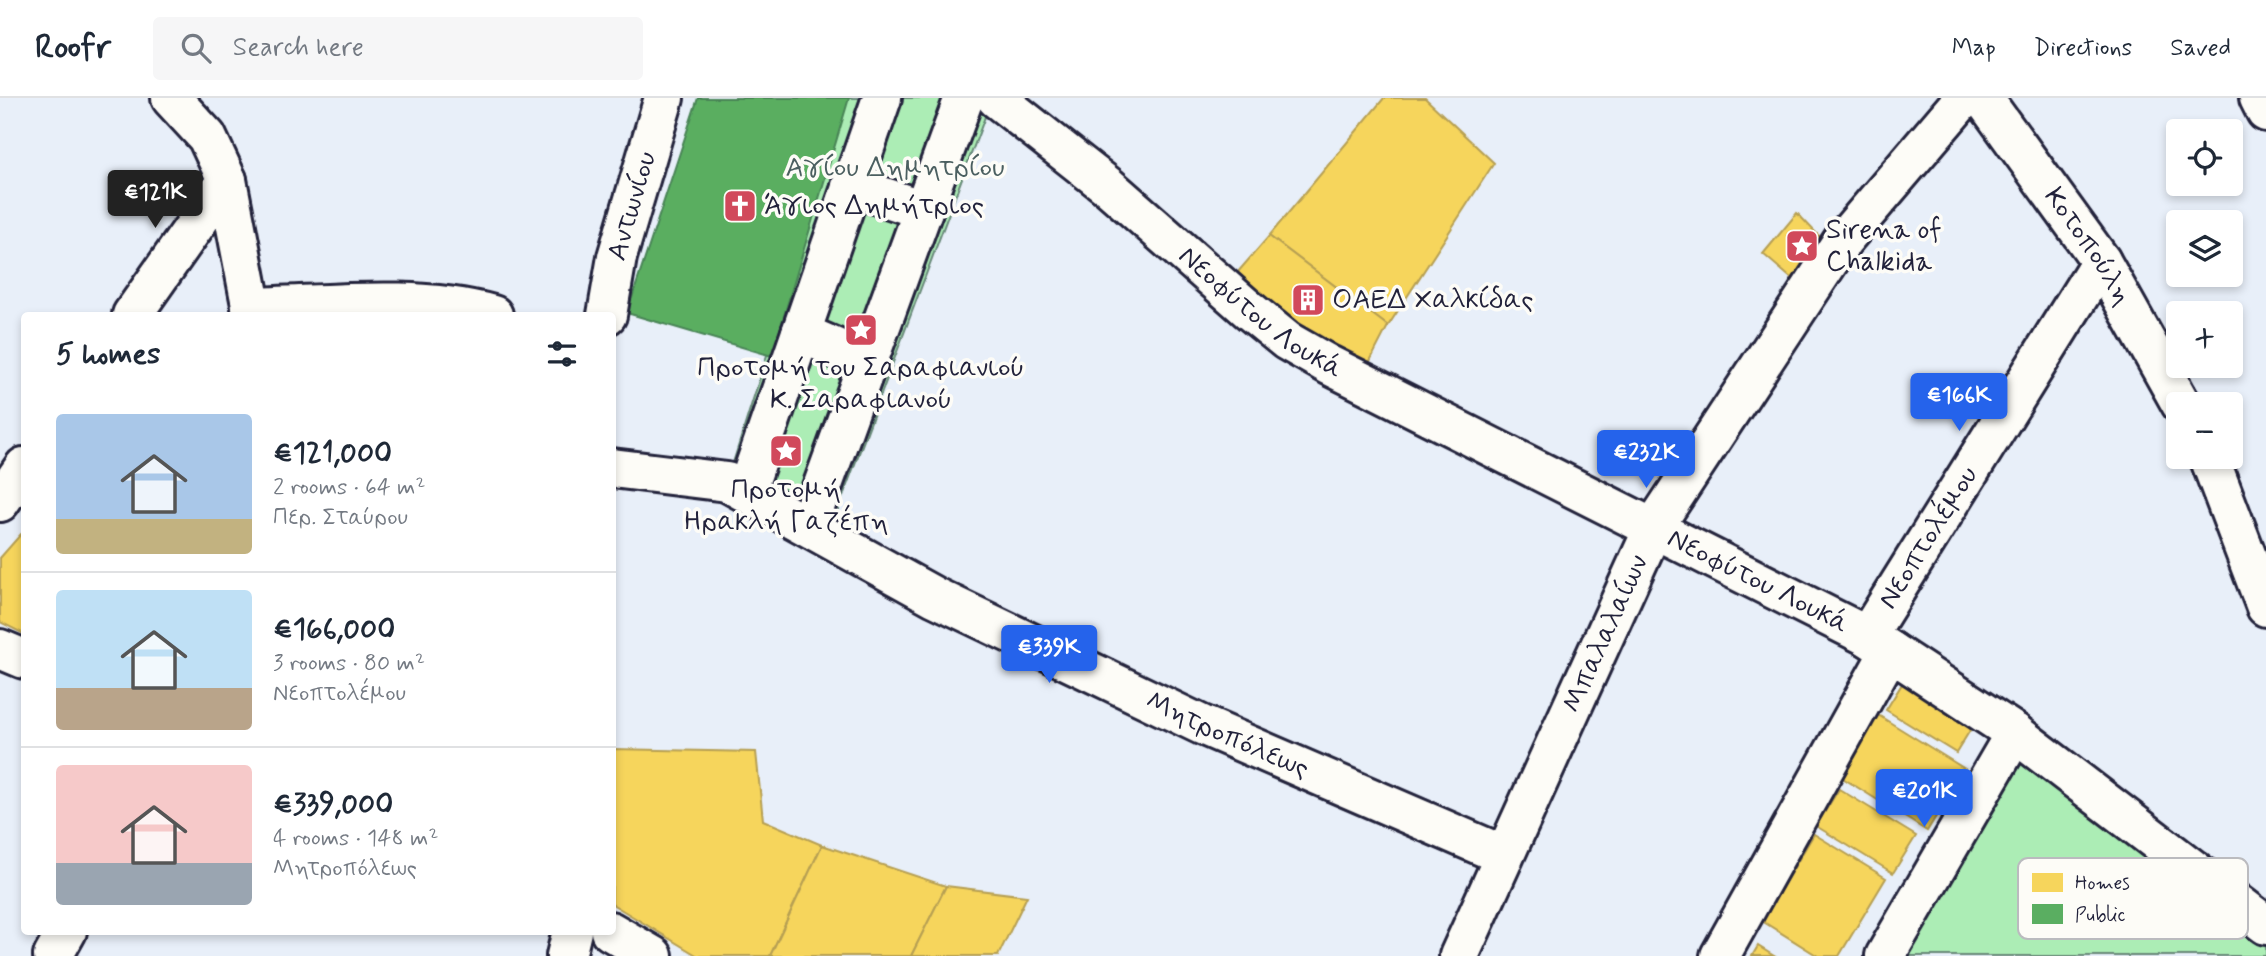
<!DOCTYPE html>
<meta charset="utf-8">
<style>
:root{--surface:#fff;--page:#f6f6f7;--text:#1f2937;--muted:#747a83;--line:#e0e1e3;--accent:#2563eb}
body{margin:0;font-family:Mynerve,sans-serif;background:var(--page);color:var(--text);height:100vh;display:flex;flex-direction:column;font-size:26px;white-space:nowrap}
*{box-sizing:border-box;margin:0}
p{font-size:23px;color:var(--muted)}
.icon{flex:none;width:38px;height:38px;fill:none;stroke:currentColor;stroke-width:2;stroke-linecap:round;stroke-linejoin:round}
.map{position:relative;flex:1;overflow:hidden}
.side{position:absolute;left:21px;top:214px;width:595px;height:623px;display:flex;flex-direction:column;background:var(--surface);border-radius:7px;box-shadow:0 4px 10px #0003}
.side>*{flex:none}
.controls{position:absolute;left:2166px;top:21px;display:grid;gap:14px}
.controls a{display:grid;place-items:center;width:77px;height:77px;border-radius:7px;background:var(--surface);box-shadow:0 4px 10px #0003;font-size:35px}
.price{position:absolute;translate:-50% -60px;padding:0 16px;border-radius:7px;background:var(--accent);color:#fff;font-size:23px;line-height:46px;filter:drop-shadow(0 2px 4px #0008)}
.price::after{content:'';position:absolute;left:50%;top:42px;width:21px;height:16px;margin-left:-10px;background:inherit;clip-path:polygon(0 0,100% 0,50% 100%)}
.price.active{background:#222;color:#fff}
ul{padding:0;list-style:none}
li{display:flex;align-items:center;gap:21px;height:175px;padding:0 35px}
li+li{border-top:2px solid var(--line)}
li span{display:grid;place-items:center;flex:none;width:196px;height:140px;border-radius:7px;color:#555}
li>.icon{margin-inline-start:auto}
span .icon{width:84px;height:84px;fill:#fffc;stroke-width:1}
li b{font-size:30px}
h2{display:flex;justify-content:space-between;align-items:center;height:84px;padding:0 35px;font-size:30px}
header{display:flex;align-items:center;gap:42px;box-sizing:border-box;height:98px;padding:0 35px;background:var(--surface);border-bottom:2px solid var(--line)}
header strong{font-size:33px}
nav{display:flex;gap:38px;margin-inline-start:auto;font-size:24px}
.search{width:490px;height:63px;background:var(--page);display:flex;align-items:center;gap:18px;box-sizing:border-box;padding:0 24px;border-radius:7px;color:var(--muted);font-size:26px}
.map>svg:first-child{display:block}
.green{fill:#acedb5;stroke:#678878;stroke-width:2}
.homes{fill:#f6d55c;stroke:#b69f52;stroke-width:2}
.public{fill:#5aae61;stroke:#498456;stroke-width:2}
.lines{fill:none;stroke-linecap:round;stroke-linejoin:round}
.minor-casing{stroke:#22223b;stroke-width:44}
.major-casing{stroke:#22223b;stroke-width:44}
.minor{stroke:#fdfcf7;stroke-width:38}
.major{stroke:#fdfcf7;stroke-width:38}
.labels{text-anchor:middle;dominant-baseline:central;stroke-width:7;stroke-linejoin:round;paint-order:stroke}
.park-label{font-size:28px;fill:#4b5f60;stroke:#fdfcf7}
.street-label{font-size:28px;fill:#22223b;stroke:#fdfcf7}
.poi-label{font-size:28px;fill:#22223b;stroke:#fdfcf7;text-anchor:start}
.key{fill:#fdfcf7;stroke:#bbbbbf;stroke-width:2}
.key-label{font-size:19px;fill:#22223b}
</style>
<header>
<strong>Roofr</strong>
<div class="search"><svg class="icon" aria-label="search" viewBox="0 0 24 24"><circle cx="10" cy="10" r="6"/><path d="M15 15l6 6"/></svg>Search here</div>
<nav><a>Map</a><a>Directions</a><a>Saved</a></nav>
</header>
<div class="map">
<svg width="2266" height="858" viewBox="0 0 2266 858">
<rect width="100%" height="100%" fill="#e8eff9"/>
<filter id="ink" filterUnits="userSpaceOnUse"><feTurbulence type="fractalNoise" baseFrequency=".0143" numOctaves="2"/><feDisplacementMap in="SourceGraphic" scale="14" xChannelSelector="R" yChannelSelector="G"/><feConvolveMatrix kernelMatrix="1 2 1 2 8 2 1 2 1" color-interpolation-filters="sRGB"/></filter>
<g filter="url(#ink)">
<g class="green">
<polygon points="848,0 992,0 828,438 727,384"/>
<polygon points="2015,635 2266,827 2266,858 1887,858"/>
</g>
<g class="homes">
<polygon points="1384,0 1425,0 1494,65 1388,228 1269,138"/>
<polygon points="1797,115 1822,141 1792,181 1763,156"/>
<polygon points="1269,138 1388,228 1369,265 1292,233 1237,175"/>
<polygon points="21,436 24,438 24,536 0,524 0,460"/>
<polygon points="1910,573 1980,616 1956,655 1886,612"/>
<polygon points="1878,617 1965,671 1927,733 1841,679"/>
<polygon points="612,651 756,654 763,722 822,747 770,858 698,858 612,806"/>
<polygon points="1839,691 1916,738 1893,775 1816,728"/>
<polygon points="1814,736 1886,780 1839,858 1818,858 1762,823"/>
<polygon points="822,747 946,788 911,858 770,858"/>
<polygon points="946,788 1027,798 998,858 911,858"/>
<polygon points="1758,848 1774,858 1752,858"/>
</g>
<polygon class="public" points="698,0 849,0 772,258 627,215"/>
<g class="lines">
<defs>
<g id="minor">
<polyline points="171,0 207,39 227,82 253,217"/>
<path id="s1" d="M1983 0 2101 163 2181 306"/>
<polyline points="2259,0 2266,14"/>
<polyline points="851,88 923,112"/>
<path d="M251 209C332 207 415 196 493 217"/>
<polyline points="132,217 227,82"/>
<path id="s2" d="M607 217 617 159 664 0"/>
<polyline points="801,235 868,264"/>
<polyline points="2209,359 2266,509"/>
<path id="s3" d="M612 370 727 384 935 499 1202 627 1503 757"/>
<polyline points="746,394 882,0"/>
<polyline points="0,404 24,369"/>
<polyline points="808,428 964,0"/>
<path id="s4" d="M1867 538 2101 163"/>
<polyline points="0,551 24,561"/>
<polyline points="610,833 653,858"/>
<polyline points="53,858 67,833"/>
<polyline points="566,858 572,833"/>
<path id="s5" d="M1459 858 1654 429 1843 142 1964 0"/>
<polyline points="1720,858 1890,553"/>
<polyline points="1885,858 2015,635"/>
</g>
<g id="major">
<path id="s6" d="M996 0 1109 89 1249 212 1287 243 1329 267 1867 538 2015 635 2266 827"/>
</g>
</defs>
<use href="#minor" class="minor-casing"/>
<use href="#major" class="major-casing"/>
<use href="#minor" class="minor"/>
<use href="#major" class="major"/>
</g>
</g>
<defs>
<symbol id="church-square" viewBox="-11 -11 22 22"><rect x="-9" y="-9" width="18" height="18" rx="4" fill="#d1495b" stroke="#fdfcf7"/><path d="M-1.2-6h2.4v3.5h3.3v2.4h-3.3V6h-2.4V-.1h-3.3v-2.4h3.3Z" fill="#fff"/></symbol>
<symbol id="sight-square" viewBox="-11 -11 22 22"><rect x="-9" y="-9" width="18" height="18" rx="4" fill="#d1495b" stroke="#fdfcf7"/><path d="M0-6L1.8-2.2L6-1.7L2.9 1.2L3.7 5.4L0 3.3L-3.7 5.4L-2.9 1.2L-6-1.7L-1.8-2.2Z" fill="#fff"/></symbol>
<symbol id="building-square" viewBox="-11 -11 22 22"><rect x="-9" y="-9" width="18" height="18" rx="4" fill="#d1495b" stroke="#fdfcf7"/><path d="M-4-6H4V6H1V3H-1V6H-4ZM-2.5-4.3h1.7v1.8h-1.7ZM.8-4.3h1.7v1.8H.8ZM-2.5-1h1.7V.8h-1.7ZM.8-1h1.7V.8H.8Z" fill="#fff"/></symbol>
</defs>
<g fill-rule="evenodd">
<use href="#church-square" x="721" y="89" width="38" height="38"/>
<use href="#sight-square" x="1783" y="129" width="38" height="38"/>
<use href="#building-square" x="1289" y="183" width="38" height="38"/>
<use href="#sight-square" x="842" y="213" width="38" height="38"/>
<use href="#sight-square" x="767" y="334" width="38" height="38"/>
</g>
<g class="labels">
<g class="park-label">
<text x="895" y="70">Αγίου Δημητρίου</text>
</g>
<g class="street-label">
<text stroke="none"><textPath href="#s2" startOffset="112">Αντωνίου</textPath></text>
<text stroke="none"><textPath href="#s1" startOffset="182">Κοτοπούλη</textPath></text>
<text stroke="none"><textPath href="#s6" startOffset="341">Νεοφύτου Λουκά</textPath></text>
<text stroke="none"><textPath href="#s4" startOffset="116">Νεοπτολέμου</textPath></text>
<text stroke="none"><textPath href="#s6" startOffset="908">Νεοφύτου Λουκά</textPath></text>
<text stroke="none"><textPath href="#s5" startOffset="354">Μπαλαλαίων</textPath></text>
<text stroke="none"><textPath href="#s3" startOffset="677">Μητροπόλεως</textPath></text>
</g>
<g class="poi-label">
<text x="764" y="108">Άγιος Δημήτριος</text>
<text x="1826" y="132">Sirena of<tspan x="1826" dy="32">Chalkida</tspan></text>
<text x="1332" y="202">ΟΑΕΔ Χαλκίδας</text>
<text x="861" y="270" text-anchor="middle">Προτομή του Σαραφιανιού<tspan x="861" dy="32">Κ. Σαραφιανού</tspan></text>
<text x="786" y="392" text-anchor="middle">Προτομή<tspan x="786" dy="32">Ηρακλή Γαζέπη</tspan></text>
</g>
</g>
<rect x="2018" y="760" width="230" height="81" rx="10" class="key"/>
<rect x="2032" y="775" width="31" height="19" fill="#f6d55c"/>
<rect x="2032" y="806" width="31" height="20" fill="#5aae61"/>
<g class="key-label">
<text x="2075" y="791">Homes</text>
<text x="2075" y="823">Public</text>
</g>
</svg>
<div class="controls">
<a><svg class="icon" aria-label="locate" viewBox="0 0 24 24"><circle cx="12" cy="12" r="6"/><path d="M12 2v4M12 18v4M2 12h4M18 12h4"/></svg></a>
<a><svg class="icon" aria-label="layers" viewBox="0 0 24 24"><path d="M12 4l9 5-9 5-9-5zM3 14l9 5 9-5"/></svg></a>
<a>+</a>
<a>−</a>
</div>
<b class="price active" style="left:155px;top:132px">€121K</b>
<b class="price" style="left:1959px;top:335px">€166K</b>
<b class="price" style="left:1646px;top:392px">€232K</b>
<b class="price" style="left:1049px;top:587px">€339K</b>
<b class="price" style="left:1924px;top:731px">€201K</b>
<section class="side">
<h2>5 homes<svg class="icon" aria-label="filters" viewBox="0 0 24 24"><path d="M4 7h16M4 17h16"/><circle cx="9" cy="7" r="2"/><circle cx="15" cy="17" r="2"/></svg></h2>
<ul>
<li><span style="background:linear-gradient(#a9c7e8 75%,#c2b280 0)"><svg class="icon" aria-label="home" viewBox="0 0 24 24"><path d="M3 11l9-7 9 7M6 9v11h12V9"/></svg></span><div><b>€121,000</b><p>2 rooms · 64 m²</p><p>Περ. Σταύρου</p></div></li>
<li><span style="background:linear-gradient(#bfe0f5 70%,#b9a48a 0)"><svg class="icon" aria-label="home" viewBox="0 0 24 24"><path d="M3 11l9-7 9 7M6 9v11h12V9"/></svg></span><div><b>€166,000</b><p>3 rooms · 80 m²</p><p>Νεοπτολέμου</p></div></li>
<li><span style="background:linear-gradient(#f6c9c9 70%,#9aa5b1 0)"><svg class="icon" aria-label="home" viewBox="0 0 24 24"><path d="M3 11l9-7 9 7M6 9v11h12V9"/></svg></span><div><b>€339,000</b><p>4 rooms · 148 m²</p><p>Μητροπόλεως</p></div></li>
</ul>
</section>
</div>
